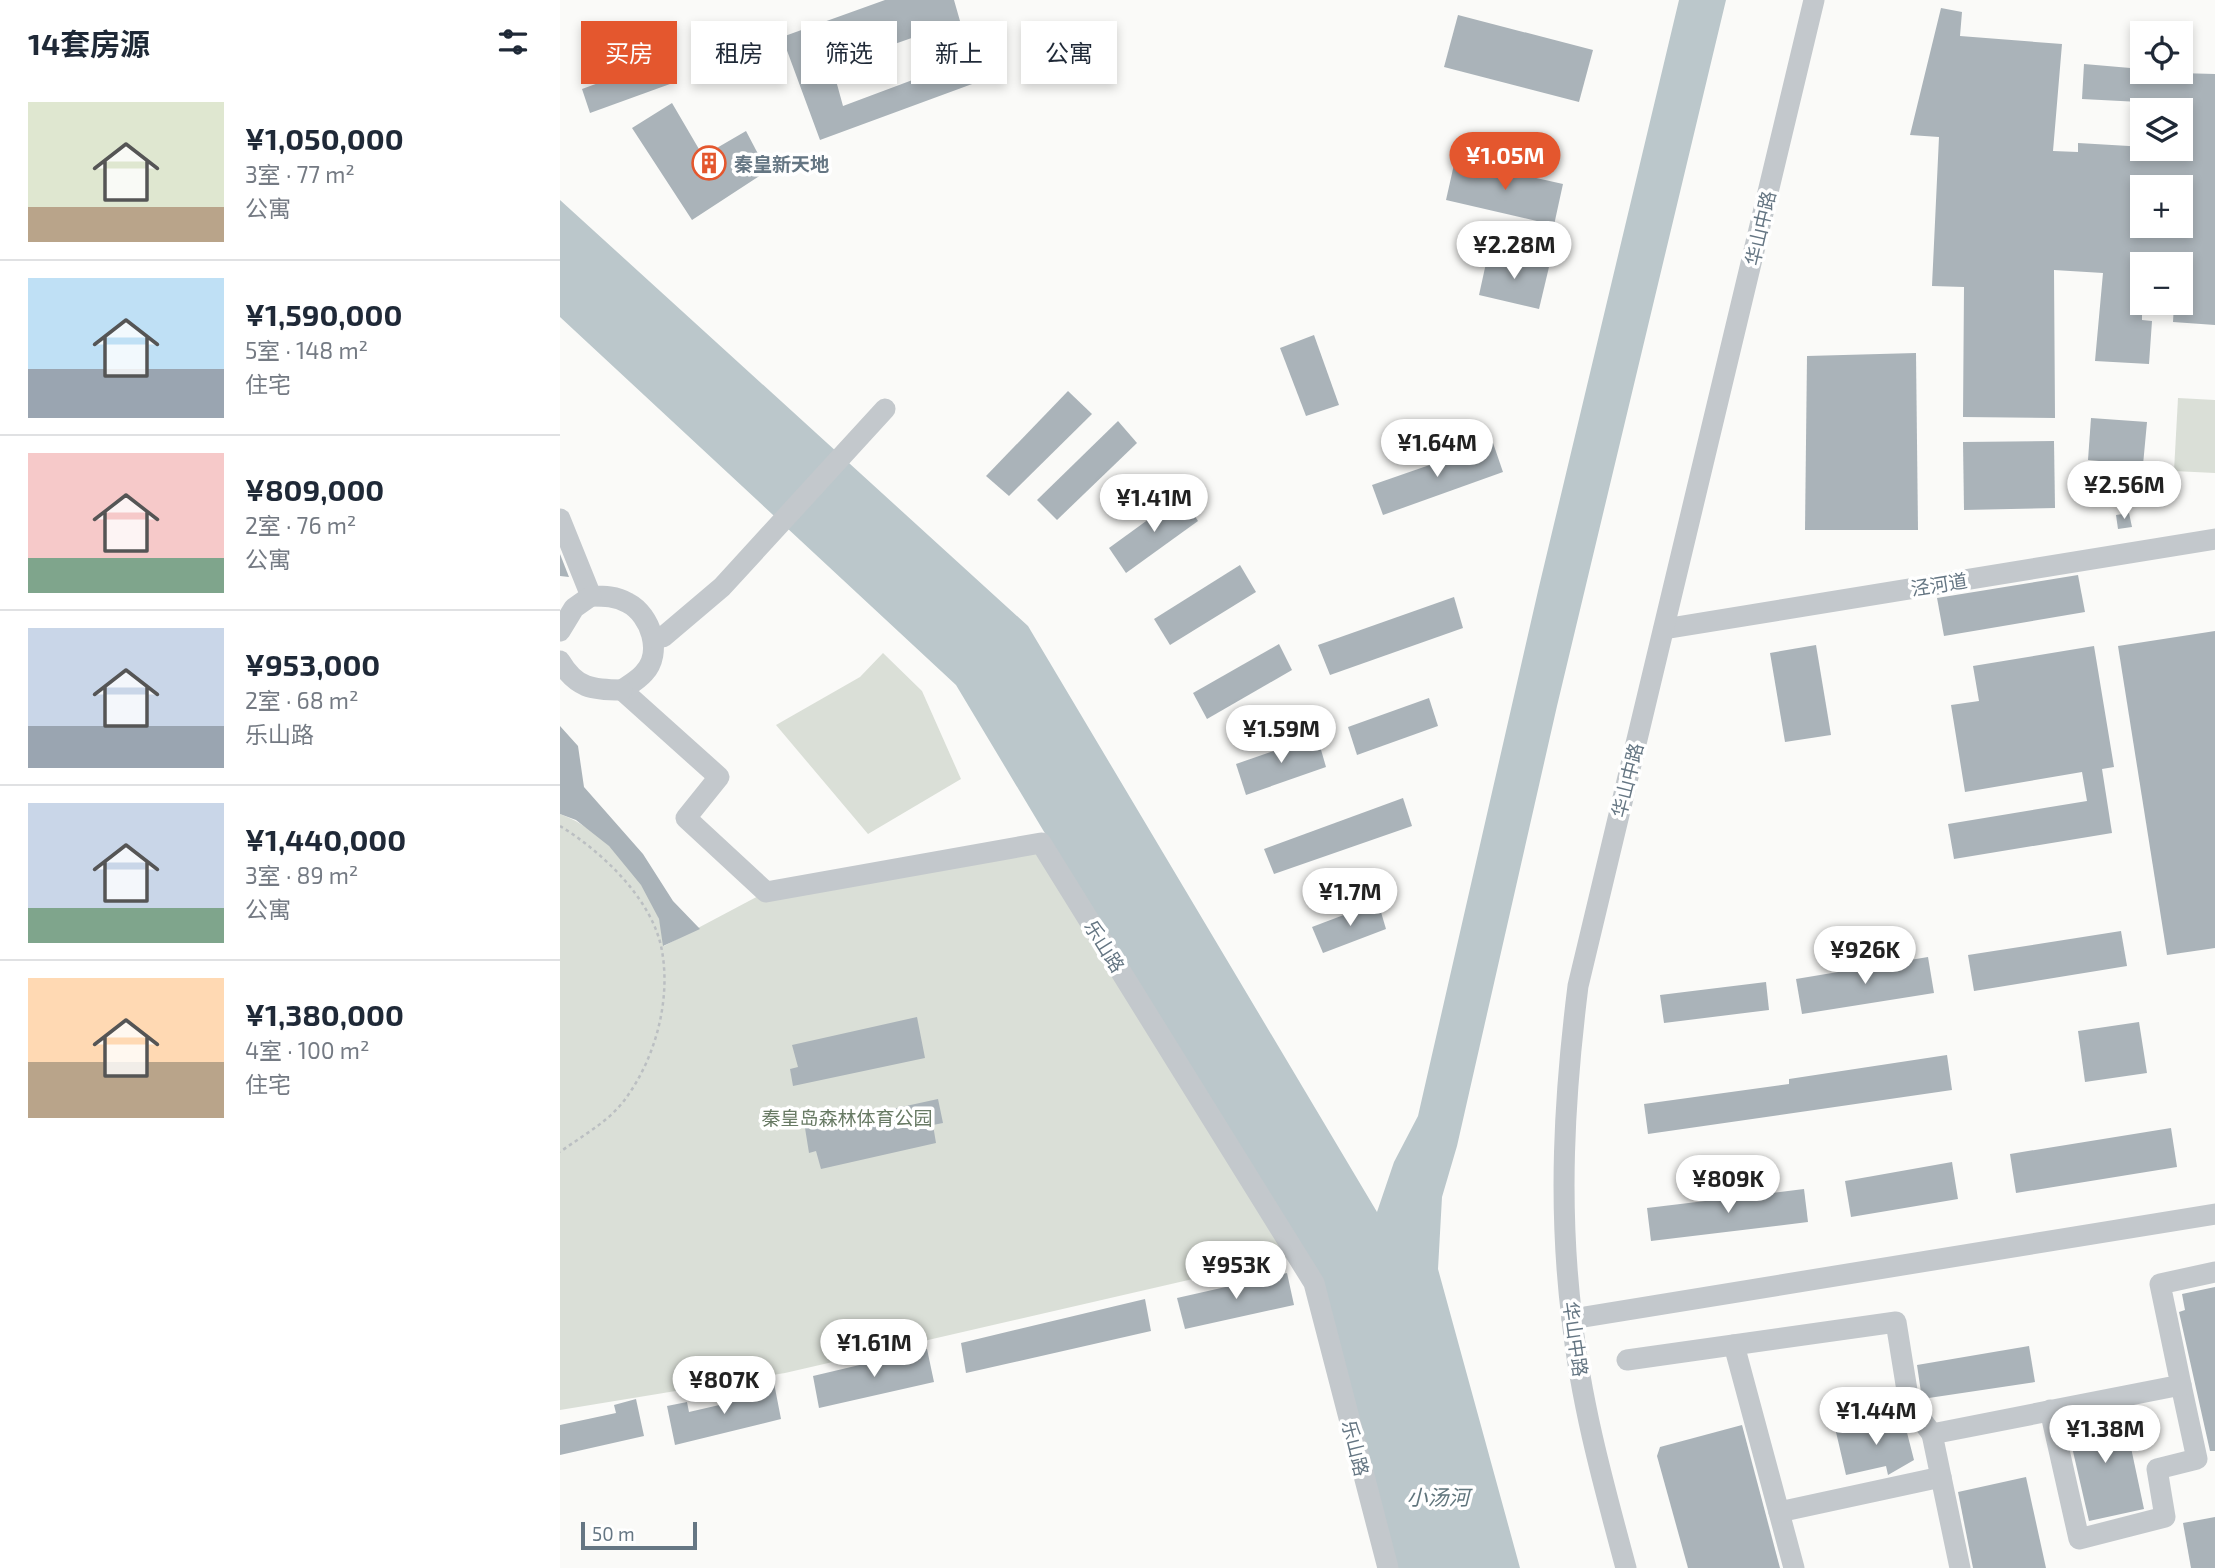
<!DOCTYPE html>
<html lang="zh">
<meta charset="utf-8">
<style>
:root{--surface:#fff;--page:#f6f6f7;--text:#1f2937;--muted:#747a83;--line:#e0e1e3;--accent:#e4572e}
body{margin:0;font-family:"Exo 2","Noto Sans SC",sans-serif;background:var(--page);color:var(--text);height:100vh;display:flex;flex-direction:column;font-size:26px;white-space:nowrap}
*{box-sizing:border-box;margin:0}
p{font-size:23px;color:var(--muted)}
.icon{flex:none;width:38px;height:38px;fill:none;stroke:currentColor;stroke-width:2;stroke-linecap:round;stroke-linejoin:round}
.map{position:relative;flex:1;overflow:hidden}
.sheet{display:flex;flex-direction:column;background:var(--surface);width:560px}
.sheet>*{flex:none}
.top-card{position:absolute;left:21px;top:21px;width:665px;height:63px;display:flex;gap:14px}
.controls{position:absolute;left:1570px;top:21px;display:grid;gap:14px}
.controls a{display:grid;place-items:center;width:63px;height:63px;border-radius:0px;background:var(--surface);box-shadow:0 4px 10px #0003;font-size:35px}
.scale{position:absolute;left:21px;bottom:18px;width:116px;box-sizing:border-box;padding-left:7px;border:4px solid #657683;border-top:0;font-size:19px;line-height:24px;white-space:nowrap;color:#657683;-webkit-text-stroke:5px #fff;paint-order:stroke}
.price{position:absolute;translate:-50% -60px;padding:0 16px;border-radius:24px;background:#fff;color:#222;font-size:23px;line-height:46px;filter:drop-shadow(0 2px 4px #0008)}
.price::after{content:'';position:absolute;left:50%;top:42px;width:21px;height:16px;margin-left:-10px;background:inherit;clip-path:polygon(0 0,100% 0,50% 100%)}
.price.on{background:var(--accent);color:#fff}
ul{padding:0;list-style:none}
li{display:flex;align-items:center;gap:21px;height:175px;padding:0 28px}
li+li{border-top:2px solid var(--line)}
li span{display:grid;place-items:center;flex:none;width:196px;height:140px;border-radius:0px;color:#555}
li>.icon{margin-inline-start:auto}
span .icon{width:84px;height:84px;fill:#fffc;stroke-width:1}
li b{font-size:30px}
h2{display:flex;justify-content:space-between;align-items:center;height:84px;padding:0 28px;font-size:30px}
.pill{padding:0 24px;border-radius:0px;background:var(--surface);box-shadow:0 4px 10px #0003;font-size:24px;line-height:63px}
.pill.on{background:var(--accent);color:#fff}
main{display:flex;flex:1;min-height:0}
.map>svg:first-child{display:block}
.green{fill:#dadfd7}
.water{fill:#bbc7cb}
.building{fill:#aab3b9;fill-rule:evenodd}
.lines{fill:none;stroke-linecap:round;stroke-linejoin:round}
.path{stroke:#bbbfc2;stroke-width:2.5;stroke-dasharray:3.5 3.5;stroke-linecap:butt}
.minor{stroke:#c3c8cc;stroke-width:21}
.labels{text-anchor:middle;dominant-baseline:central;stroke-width:7;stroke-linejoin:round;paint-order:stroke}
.poi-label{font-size:19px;font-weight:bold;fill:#657683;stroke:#fff;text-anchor:start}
.street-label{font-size:19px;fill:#657683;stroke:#fff}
.park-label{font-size:19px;fill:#687a64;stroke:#fff}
.water-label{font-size:21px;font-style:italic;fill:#60757c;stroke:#fff}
</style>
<main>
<section class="sheet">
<h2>14套房源<svg class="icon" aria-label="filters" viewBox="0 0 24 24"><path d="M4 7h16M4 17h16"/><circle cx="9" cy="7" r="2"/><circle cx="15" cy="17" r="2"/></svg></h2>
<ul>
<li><span style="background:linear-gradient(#dfe7d0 75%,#b9a48a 0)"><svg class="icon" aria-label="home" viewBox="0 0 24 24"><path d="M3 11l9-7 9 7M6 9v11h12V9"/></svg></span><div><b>¥1,050,000</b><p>3室 · 77 m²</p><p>公寓</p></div></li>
<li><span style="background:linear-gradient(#bfe0f5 65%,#9aa5b1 0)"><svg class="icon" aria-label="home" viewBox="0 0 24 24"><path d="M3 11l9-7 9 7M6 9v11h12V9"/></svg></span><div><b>¥1,590,000</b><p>5室 · 148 m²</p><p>住宅</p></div></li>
<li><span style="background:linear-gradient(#f6c9c9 75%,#7fa58c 0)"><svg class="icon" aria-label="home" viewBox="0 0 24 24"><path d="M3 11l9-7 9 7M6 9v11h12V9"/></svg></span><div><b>¥809,000</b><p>2室 · 76 m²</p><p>公寓</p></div></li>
<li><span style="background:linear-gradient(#c9d6e8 70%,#9aa5b1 0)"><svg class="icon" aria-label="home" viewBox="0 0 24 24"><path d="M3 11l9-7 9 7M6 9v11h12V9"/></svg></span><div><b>¥953,000</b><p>2室 · 68 m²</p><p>乐山路</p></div></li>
<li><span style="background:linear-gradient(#c9d6e8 75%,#7fa58c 0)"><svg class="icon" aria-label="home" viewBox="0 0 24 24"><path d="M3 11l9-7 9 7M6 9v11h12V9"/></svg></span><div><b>¥1,440,000</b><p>3室 · 89 m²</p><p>公寓</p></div></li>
<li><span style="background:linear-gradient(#ffd9b3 60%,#b9a48a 0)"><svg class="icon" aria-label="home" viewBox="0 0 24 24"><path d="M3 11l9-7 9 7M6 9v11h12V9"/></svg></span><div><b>¥1,380,000</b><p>4室 · 100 m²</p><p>住宅</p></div></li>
</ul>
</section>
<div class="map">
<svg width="1655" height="1568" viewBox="0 0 1655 1568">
<rect width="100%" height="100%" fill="#fafaf8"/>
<g class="green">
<polygon points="1618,398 1655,400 1655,473 1614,471"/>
<polygon points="323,653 362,691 401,779 308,834 216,725 300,677"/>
<path d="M0 814C42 829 84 877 99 919 102 927 102 937 104 946L206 892 481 843 737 1255 225 1373 0 1410Z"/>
</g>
<polygon class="water" points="1119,0 1166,0 997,706 897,1146 882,1197 878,1269 960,1568 835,1568 763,1297 396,685 0,317 0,200 468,626 817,1212 834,1162 858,1116 978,591"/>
<g class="building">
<polygon points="325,0 394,0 400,21 272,66 283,106 414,57 423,80 260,140 222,37"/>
<path d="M1381 8 1402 12 1400 36 1502 44 1493 151 1518 152V143L1620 149V110H1580V102L1522 99 1524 64 1582 69V72L1655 74V325L1613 322 1614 303H1620V264H1582V320L1592 321 1589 364 1535 361 1543 273 1494 270 1495 418 1403 417 1404 287 1372 286 1379 137 1350 135ZM1582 187H1620V226H1582Z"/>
<polygon points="898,15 1033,50 1019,102 884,67"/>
<polygon points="101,60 110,84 30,113 22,89"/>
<polygon points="112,103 143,156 186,131 207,171 132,220 72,128"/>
<polygon points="895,160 1003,184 994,225 886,200"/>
<polygon points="928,254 989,267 979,309 919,295"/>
<polygon points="754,335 779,405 746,416 720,348"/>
<polygon points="1356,353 1358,530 1245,530 1247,356"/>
<polygon points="508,391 532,414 449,496 426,476"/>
<polygon points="1531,418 1587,422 1583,465 1528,460"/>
<polygon points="558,421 577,443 497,520 477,500"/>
<polygon points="1494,441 1495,508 1404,510 1403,442"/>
<polygon points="933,443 943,472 823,515 812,485"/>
<polygon points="622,495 638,521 566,573 549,548"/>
<polygon points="1569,513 1572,527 1558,529 1556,515"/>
<polygon points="0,554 9,577 0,576"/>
<polygon points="680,565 696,592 610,645 594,619"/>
<polygon points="1518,575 1525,612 1384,636 1377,598"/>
<polygon points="894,597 903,628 770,675 758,645"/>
<polygon points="1655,631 1655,948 1607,955 1558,646"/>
<polygon points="719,644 732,670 647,719 633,693"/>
<polygon points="1256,645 1271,735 1225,742 1210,653"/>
<polygon points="1534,646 1554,767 1542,769 1552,833 1394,859 1388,824 1527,801 1522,772 1405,792 1391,705 1419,701 1413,666"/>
<polygon points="869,698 878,726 797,755 788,727"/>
<polygon points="0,726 18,746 24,787 83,854 113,901 140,929 103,946 99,919 81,885 49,846 16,820 0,814"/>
<polygon points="757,736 766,767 686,795 676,764"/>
<polygon points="843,798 852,826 714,874 704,849"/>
<polygon points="818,902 826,929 763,953 752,927"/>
<polygon points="1561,931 1567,966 1414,991 1408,955"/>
<polygon points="1368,957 1374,993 1242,1014 1236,979"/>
<polygon points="1206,982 1209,1010 1104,1023 1100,995"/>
<polygon points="357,1017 365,1058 233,1086 230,1069 238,1067 232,1045"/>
<polygon points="1579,1022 1587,1073 1525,1082 1518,1031"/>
<polygon points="1387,1055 1392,1090 1088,1134 1084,1104 1229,1084 1229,1079"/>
<polygon points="378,1099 383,1123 373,1125 376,1143 261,1169 256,1151 249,1153 245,1128"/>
<polygon points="1611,1128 1617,1167 1456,1193 1450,1154"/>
<polygon points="1392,1162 1398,1199 1291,1217 1285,1181"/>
<polygon points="1244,1189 1248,1222 1091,1241 1087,1208"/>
<polygon points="727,1273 734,1305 625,1329 617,1298"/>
<polygon points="1655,1287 1655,1451 1650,1451 1619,1312 1625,1310 1622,1294"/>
<polygon points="585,1299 591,1331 406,1373 401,1343"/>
<polygon points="1469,1346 1475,1382 1362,1399 1357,1365"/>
<polygon points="367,1349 374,1382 259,1408 253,1376"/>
<polygon points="214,1383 221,1419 115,1445 107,1406 127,1402 129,1412 194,1397 191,1389"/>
<polygon points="76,1399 84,1436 0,1455 0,1425 56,1413 54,1405"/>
<polygon points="1563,1410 1584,1509 1529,1521 1506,1421"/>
<polygon points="1343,1417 1354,1460 1328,1475 1326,1466 1286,1475 1276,1432"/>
<polygon points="1182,1425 1220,1568 1128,1568 1097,1456 1100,1447"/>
<polygon points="1466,1477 1486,1568 1413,1568 1398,1492"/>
<polygon points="1655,1517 1655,1568 1631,1568 1623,1523"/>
</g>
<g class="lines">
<path class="path" d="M0 826C41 851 90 897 101 946 112 997 96 1057 66 1098 49 1122 23 1135 0 1152"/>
<g class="minor">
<path d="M0 519 31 596C44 596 56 596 68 603 91 615 103 653 84 673 78 680 69 685 62 690L159 777 126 818 206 892 481 843 754 1283 828 1568"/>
<polyline points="1104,629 1655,539"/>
<polyline points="0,631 14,608 31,596"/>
<polyline points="93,637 103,637 162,587 325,409"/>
<path d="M0 661C16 688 32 690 62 690"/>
<polyline points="1012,1319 1655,1214"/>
<polyline points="1174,1345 1234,1568"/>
<polyline points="1067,1360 1336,1322 1349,1403 1372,1434"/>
<polyline points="1490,1410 1519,1539 1605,1517 1597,1469 1637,1459 1621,1385"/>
<polyline points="1219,1512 1381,1477"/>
<path d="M1066 1568C1044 1486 1021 1404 1012 1319 998 1206 1004 1098 1018 986L1254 0"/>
<polyline points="1400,1568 1372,1434 1621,1385 1600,1284 1655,1272"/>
</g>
</g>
<defs>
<symbol id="building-ring" viewBox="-11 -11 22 22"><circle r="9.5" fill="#fff" stroke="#e4572e" stroke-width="1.5"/><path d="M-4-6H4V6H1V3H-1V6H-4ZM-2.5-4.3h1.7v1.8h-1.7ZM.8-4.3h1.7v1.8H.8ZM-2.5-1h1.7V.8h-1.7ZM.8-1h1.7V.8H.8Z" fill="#e4572e"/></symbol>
</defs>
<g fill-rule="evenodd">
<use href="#building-ring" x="130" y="144" width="38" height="38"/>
</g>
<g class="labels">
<g class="poi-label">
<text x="174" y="163">秦皇新天地</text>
</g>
<g class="street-label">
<text transform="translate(1200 228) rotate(-77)">华山中路</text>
<text transform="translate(1379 584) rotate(-9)">泾河道</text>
<text transform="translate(1067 780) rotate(-76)">华山中路</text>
<text transform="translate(545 946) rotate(58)">乐山路</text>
<text transform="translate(1016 1339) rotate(82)">华山中路</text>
<text transform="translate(796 1448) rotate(76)">乐山路</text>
</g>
<g class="park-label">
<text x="287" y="1117">秦皇岛森林体育公园</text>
</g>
<g class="water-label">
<text x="878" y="1496">小汤河</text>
</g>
</g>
</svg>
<div class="controls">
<a><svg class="icon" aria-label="locate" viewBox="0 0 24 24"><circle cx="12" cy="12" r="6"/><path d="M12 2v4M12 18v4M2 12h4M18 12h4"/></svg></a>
<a><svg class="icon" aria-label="layers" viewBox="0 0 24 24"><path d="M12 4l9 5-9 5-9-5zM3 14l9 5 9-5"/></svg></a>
<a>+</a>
<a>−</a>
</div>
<div class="scale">50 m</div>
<b class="price on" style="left:945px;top:192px">¥1.05M</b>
<b class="price" style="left:954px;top:281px">¥2.28M</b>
<b class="price" style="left:877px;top:479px">¥1.64M</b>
<b class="price" style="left:1564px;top:521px">¥2.56M</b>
<b class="price" style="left:594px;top:534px">¥1.41M</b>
<b class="price" style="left:721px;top:765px">¥1.59M</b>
<b class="price" style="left:790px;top:928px">¥1.7M</b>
<b class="price" style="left:1305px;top:986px">¥926K</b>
<b class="price" style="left:1168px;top:1215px">¥809K</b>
<b class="price" style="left:676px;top:1301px">¥953K</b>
<b class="price" style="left:314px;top:1379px">¥1.61M</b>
<b class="price" style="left:164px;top:1416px">¥807K</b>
<b class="price" style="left:1316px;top:1447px">¥1.44M</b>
<b class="price" style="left:1545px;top:1465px">¥1.38M</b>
<div class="top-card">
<a class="pill on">买房</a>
<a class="pill">租房</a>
<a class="pill">筛选</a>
<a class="pill">新上</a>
<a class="pill">公寓</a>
</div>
</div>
</main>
